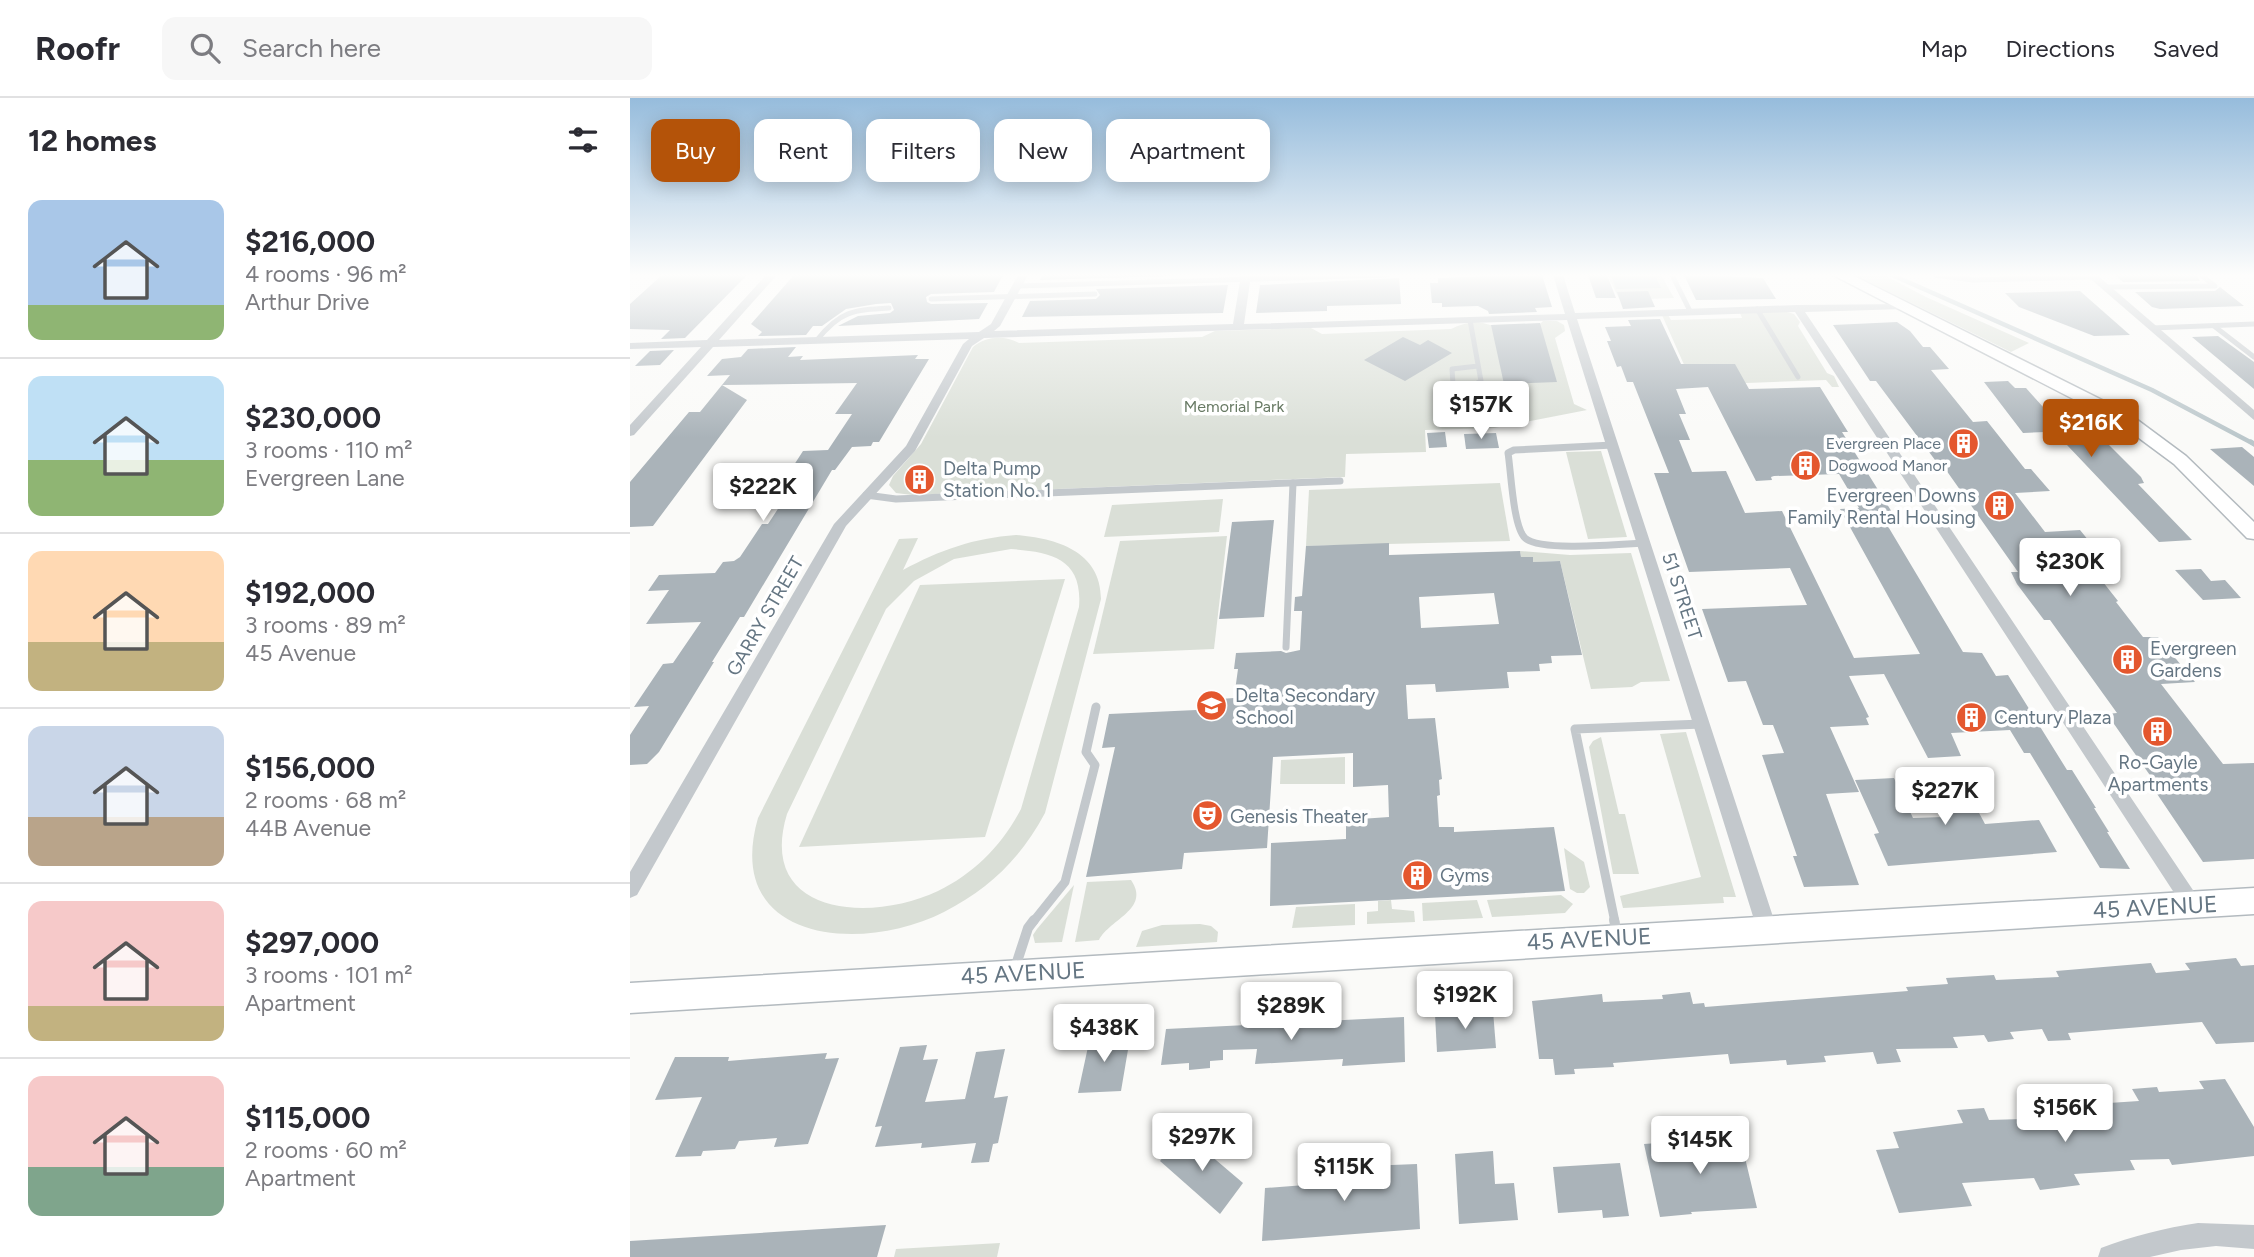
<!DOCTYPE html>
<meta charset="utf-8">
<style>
:root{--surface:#fff;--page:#f7f7f7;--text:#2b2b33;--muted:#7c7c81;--line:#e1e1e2;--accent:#b45309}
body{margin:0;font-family:Figtree,sans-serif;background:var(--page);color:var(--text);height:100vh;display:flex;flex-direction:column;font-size:26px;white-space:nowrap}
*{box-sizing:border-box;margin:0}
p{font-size:23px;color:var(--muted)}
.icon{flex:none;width:38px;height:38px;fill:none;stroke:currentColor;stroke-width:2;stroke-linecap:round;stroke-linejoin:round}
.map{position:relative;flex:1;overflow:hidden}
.sheet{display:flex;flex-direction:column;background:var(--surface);width:630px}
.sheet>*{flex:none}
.banner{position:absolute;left:21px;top:21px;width:665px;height:63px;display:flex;gap:14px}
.price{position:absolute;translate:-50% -60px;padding:0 16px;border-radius:7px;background:#fff;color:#222;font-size:23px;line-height:46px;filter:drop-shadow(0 2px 4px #0008)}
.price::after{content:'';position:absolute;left:50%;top:42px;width:21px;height:16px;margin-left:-10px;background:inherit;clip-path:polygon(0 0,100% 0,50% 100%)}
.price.selected{background:var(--accent);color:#fff}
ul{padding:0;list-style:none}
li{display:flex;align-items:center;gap:21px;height:175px;padding:0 28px}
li+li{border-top:2px solid var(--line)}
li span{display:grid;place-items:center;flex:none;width:196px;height:140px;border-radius:14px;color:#555}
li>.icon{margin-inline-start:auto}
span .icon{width:84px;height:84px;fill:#fffc;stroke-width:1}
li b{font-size:30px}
h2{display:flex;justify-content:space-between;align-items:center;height:84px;padding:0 28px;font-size:30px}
.chip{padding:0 24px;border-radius:14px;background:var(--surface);box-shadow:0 4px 18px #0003;font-size:24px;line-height:63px}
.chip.selected{background:var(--accent);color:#fff}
header{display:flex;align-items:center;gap:42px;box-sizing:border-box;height:98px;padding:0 35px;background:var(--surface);border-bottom:2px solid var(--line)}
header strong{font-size:33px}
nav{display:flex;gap:38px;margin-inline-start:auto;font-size:24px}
.search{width:490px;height:63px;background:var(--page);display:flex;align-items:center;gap:18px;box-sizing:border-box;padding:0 24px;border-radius:14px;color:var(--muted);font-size:26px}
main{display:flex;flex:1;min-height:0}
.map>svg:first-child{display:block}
.green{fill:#dadfd7;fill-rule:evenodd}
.water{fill:#bbc7cb}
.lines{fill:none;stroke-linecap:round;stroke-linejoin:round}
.stream-far1{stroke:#bbc7cb;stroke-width:4.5}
.stream{stroke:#bbc7cb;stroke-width:5}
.building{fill:#aab3b9;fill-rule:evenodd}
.secondary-casing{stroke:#b3babf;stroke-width:3}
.lane-far3{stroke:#c3c8cc;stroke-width:5}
.lane-far2{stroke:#c3c8cc;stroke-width:7}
.lane-far1{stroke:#c3c8cc;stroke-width:9}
.lane{stroke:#c3c8cc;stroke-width:10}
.street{fill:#c3c8cc;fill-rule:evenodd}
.secondary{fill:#fff;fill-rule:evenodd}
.labels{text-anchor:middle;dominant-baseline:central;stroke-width:7;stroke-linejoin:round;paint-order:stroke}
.far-park-label{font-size:16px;fill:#687a64;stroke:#fff}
.far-poi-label{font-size:16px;fill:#657683;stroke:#fff;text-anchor:end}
.poi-label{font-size:19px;fill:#657683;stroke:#fff;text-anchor:start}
.street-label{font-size:19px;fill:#657683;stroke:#fff}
.near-street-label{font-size:23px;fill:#657683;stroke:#fff}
</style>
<header>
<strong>Roofr</strong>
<div class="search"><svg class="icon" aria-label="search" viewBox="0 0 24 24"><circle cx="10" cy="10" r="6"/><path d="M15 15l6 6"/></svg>Search here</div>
<nav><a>Map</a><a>Directions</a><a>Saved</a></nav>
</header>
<main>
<section class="sheet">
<h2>12 homes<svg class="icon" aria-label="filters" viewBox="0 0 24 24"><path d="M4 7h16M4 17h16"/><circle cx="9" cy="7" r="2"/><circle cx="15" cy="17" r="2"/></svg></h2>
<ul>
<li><span style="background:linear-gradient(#a9c7e8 75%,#8fb573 0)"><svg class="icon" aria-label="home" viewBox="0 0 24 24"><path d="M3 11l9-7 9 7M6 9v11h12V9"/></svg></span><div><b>$216,000</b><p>4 rooms · 96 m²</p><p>Arthur Drive</p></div></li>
<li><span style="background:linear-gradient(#bfe0f5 60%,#8fb573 0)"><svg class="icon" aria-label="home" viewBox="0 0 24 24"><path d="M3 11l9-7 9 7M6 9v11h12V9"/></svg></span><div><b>$230,000</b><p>3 rooms · 110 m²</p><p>Evergreen Lane</p></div></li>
<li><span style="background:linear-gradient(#ffd9b3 65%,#c2b280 0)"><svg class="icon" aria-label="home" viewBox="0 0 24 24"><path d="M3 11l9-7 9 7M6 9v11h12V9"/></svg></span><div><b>$192,000</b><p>3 rooms · 89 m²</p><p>45 Avenue</p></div></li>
<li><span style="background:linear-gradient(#c9d6e8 65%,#b9a48a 0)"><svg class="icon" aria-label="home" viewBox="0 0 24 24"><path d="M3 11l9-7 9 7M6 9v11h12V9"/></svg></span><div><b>$156,000</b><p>2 rooms · 68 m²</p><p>44B Avenue</p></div></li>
<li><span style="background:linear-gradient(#f6c9c9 75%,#c2b280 0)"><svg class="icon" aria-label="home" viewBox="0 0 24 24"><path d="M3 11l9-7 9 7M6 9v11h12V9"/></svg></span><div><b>$297,000</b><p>3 rooms · 101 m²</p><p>Apartment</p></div></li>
<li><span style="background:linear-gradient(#f6c9c9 65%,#7fa58c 0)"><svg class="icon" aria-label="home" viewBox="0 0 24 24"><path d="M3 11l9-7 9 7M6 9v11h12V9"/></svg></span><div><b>$115,000</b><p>2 rooms · 60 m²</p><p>Apartment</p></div></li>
</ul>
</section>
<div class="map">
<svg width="1624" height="1159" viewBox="0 0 1624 1159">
<rect width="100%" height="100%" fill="#fafaf8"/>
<g class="green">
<polygon points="977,177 1031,177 1044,200 990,202"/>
<polygon points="1225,177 1254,177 1296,199 1399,245 1381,254"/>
<polygon points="1154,213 1164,216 1170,224 1168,228 1197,275 1204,278 1209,289 1202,289 1196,282 1063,287 1032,217 1038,217 1041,222 1112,220 1110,215"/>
<path d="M913 223H927L934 227 935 233 925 240 944 306 957 312 864 330 795 332 796 354 716 356 715 379 282 397 266 395 259 387 263 378 291 346 343 249C356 238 375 237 389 245L572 239 585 233 681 230 692 236 821 231C833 225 847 222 860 227L910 226Z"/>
<polygon points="971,353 997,439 958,441 936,354"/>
<polygon points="870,385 880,443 676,448 679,392"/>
<polygon points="593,401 589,434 474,439 482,407"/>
<path d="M386 437C426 440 471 453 471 501L415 715C391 760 359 791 314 814 232 856 92 845 128 720L269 441 288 440 273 472C310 452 344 440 386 437ZM381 451C422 454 453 461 449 509L391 711C373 746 344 776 308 793 241 825 126 818 157 716L256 511 284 483 324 461Z"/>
<polygon points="597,438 584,551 463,556 490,443"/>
<polygon points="890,453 940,457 1001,455 1040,583 1011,584 1002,589 961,591 930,463 903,464 902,459 891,459"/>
<polygon points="435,481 355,739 169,749 290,487"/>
<polygon points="1056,634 1106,799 1093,799 1094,805 993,810 990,798 1071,779 1030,636"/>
<polygon points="971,639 989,716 995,716 1009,776 983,776 959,649 963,643"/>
<polygon points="715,659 715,686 650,686 651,662"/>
<polygon points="934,750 954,764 960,789 954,795 947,795 940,791"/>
<path d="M501 782C521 811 480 821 469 842L445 844 457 784Z"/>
<polygon points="444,787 432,844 405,845 403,837 407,831"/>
<polygon points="931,797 943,806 935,815 862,819 857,802"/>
<polygon points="761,802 762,811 784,813 785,824 737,826 737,814 748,813 748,803"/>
<polygon points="847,802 853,820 793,823 792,805"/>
<polygon points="725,806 725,827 662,830 666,809"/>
<polygon points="570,826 581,828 588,834 587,844 506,849 512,833 532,827"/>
<polygon points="370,1145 367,1159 264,1159 266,1151"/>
</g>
<polygon class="water" points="981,177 1026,179 1031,190 986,191"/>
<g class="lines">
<polyline class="stream-far1" points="1262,177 1522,292 1624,346"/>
<polyline class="stream" points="1621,344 1624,346"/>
</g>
<g class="building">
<polygon points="32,177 117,177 55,240 31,241 40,232 0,231 0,206"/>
<polygon points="164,177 373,177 364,194 301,196 296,199 297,204 301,206 358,205 349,221 208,228 228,218 260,215 264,212 261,205 246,206 216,211 192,228 183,228 176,237 128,238 132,234 121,226"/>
<polygon points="412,177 569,177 410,182"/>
<polygon points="912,177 922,209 905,210 907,214 859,216 858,213 848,208 812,209 812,205 802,205 800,185 808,185 808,180"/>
<polygon points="958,177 977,177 986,200 966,200"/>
<polygon points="1054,177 1133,180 1146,201 1066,202"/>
<polygon points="1485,177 1566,177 1570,183 1493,184"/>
<polygon points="769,180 771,206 697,208 697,213 626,215 630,187"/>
<polygon points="598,187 593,215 392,219 400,203 466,201 470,197 466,191"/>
<polygon points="1590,189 1614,208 1530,211 1522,209 1505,194 1585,193"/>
<polygon points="1018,193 1025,209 993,211 987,194"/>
<polygon points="1450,193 1500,237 1464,238 1389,209 1375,195"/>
<path d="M1030 221 1051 266H1105L1119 291 1190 289 1218 334H1212L1265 419 1253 420 1333 554 1352 555 1366 578 1378 577 1437 672H1442L1466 710H1464L1479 734H1477L1500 771 1470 770 1400 655H1394L1380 632 1321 635 1331 658 1298 660 1254 576 1219 578 1239 619 1236 620 1239 627 1200 629 1229 694 1196 696 1229 787 1174 789 1163 758H1167L1132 657 1154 655 1143 627H1133L1116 583 1098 584 1072 511 1177 507 1160 470 1059 474 1024 375H1039L1003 284H997L991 268 987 269 977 243H981L975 229 1001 228 998 222ZM1078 289 1126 383 1142 382 1141 379 1144 378 1209 376 1229 410 1210 411 1290 556 1224 560 1152 413 1115 415 1096 373 1062 374 1049 342H1060L1049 316H1056L1046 291Z"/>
<polygon points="1267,224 1280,233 1293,249 1300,249 1319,271 1301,272 1343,324 1357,323 1395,371 1401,371 1420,393 1385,395 1415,434 1450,432 1472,459 1454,460 1488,503 1486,504 1513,539 1528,539 1565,584 1531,586 1593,666 1624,665 1624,761 1573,764 1519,684 1524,683 1477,616 1487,615 1420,522 1414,522 1387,486 1381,474 1388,474 1309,362 1305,362 1246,283 1240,283 1203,227"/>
<polygon points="910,225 927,284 874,286 861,227"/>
<polygon points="1588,238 1624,264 1624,291 1562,239"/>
<polygon points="773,239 790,247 798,242 822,255 775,283 734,262"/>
<polygon points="166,249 158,259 173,258 170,262 288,257 285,261 299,261 249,344 243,344 241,348 222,349 205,372 202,372 114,519 110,519 82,564 84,564 29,654 17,666 0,667 0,637 19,608 4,609 33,566 43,565 71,524 16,526 39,492 18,493 29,477 85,475 93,464 104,463 110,459 132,426 138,426 161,391 133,392 148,371 162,370 173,353 198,352 222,316 205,316 227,285 92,287 100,277 77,278 92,261 111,259 118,251"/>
<polygon points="44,252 30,267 5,268 20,253"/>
<polygon points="1378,283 1385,290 1396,290 1432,330 1461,329 1511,379 1514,385 1508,386 1562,442 1529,444 1437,347 1430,347 1416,334 1393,335 1354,284"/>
<polygon points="92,287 117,302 23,428 0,429 0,384 59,314 70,314"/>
<polygon points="815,334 817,349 799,350 797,335"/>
<polygon points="866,335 869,350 836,351 834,336"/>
<polygon points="1612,349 1624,359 1624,388 1580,351"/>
<polygon points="644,422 634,519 589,521 602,424"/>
<path d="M759 445V457L890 453 891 459H903V464L930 463 952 557 921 558 922 565 909 566 910 573 877 574 879 590 806 594 805 586 776 587 778 621 805 620 812 681 809 682 810 697 807 698 809 729H824V734L924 729 935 793 640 808 641 745 716 741V722L759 719 758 687 723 689V655L643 659 637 750 554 755 552 771 456 779 485 649 472 650 479 616 588 611 590 601 604 600 608 571H604L606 555 651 553 656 555 670 552 672 513H664L665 499 672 498 676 448ZM864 495 869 526 791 530 789 499Z"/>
<polygon points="1571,471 1581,483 1595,482 1611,500 1573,502 1545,472"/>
<polygon points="1314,677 1319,687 1334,687 1355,726 1409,722 1427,754 1258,768 1244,736 1249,735 1225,682 1264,680 1283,720 1314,719 1294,678"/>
<polygon points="1606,860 1611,868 1624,867 1624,944 1586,946 1572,924 1438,935 1441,942 1418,943 1412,931 1380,934 1384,941 1358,944 1354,937 1323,939 1328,950 1266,951 1271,964 1247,966 1243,954 1194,958 1196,964 1157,967 1156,962 1100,966 1098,956 983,965 984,969 944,971 945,976 925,977 923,961 909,961 902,903 972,896 973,904 1033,901 1032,897 1060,894 1063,906 1074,905 1075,909 1278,893 1276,889 1318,886 1316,880 1364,877 1366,882 1429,879 1426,873 1521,865 1526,875 1560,872 1555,865"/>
<polygon points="863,913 866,950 807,954 805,916"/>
<polygon points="774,919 775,964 712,968 713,961 625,966 627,951 593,952 593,962 580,963 580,970 559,972 559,965 531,967 536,931"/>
<polygon points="487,934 485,941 500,940 491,993 448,995 461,935"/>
<polygon points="297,947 293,962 308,961 295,1004 335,1001 346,954 375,951 364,1000 378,998 368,1045 363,1046 359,1064 341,1065 346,1045 291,1050 292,1045 245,1049 252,1028 245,1029 270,949"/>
<polygon points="197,955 195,961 209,960 178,1046 144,1049 147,1040 109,1043 105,1051 73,1053 71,1058 45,1059 72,999 25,1002 45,959 99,959 98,963"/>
<polygon points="1595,981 1624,1029 1624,1058 1542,1067 1539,1061 1500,1062 1505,1072 1444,1076 1450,1087 1410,1092 1404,1080 1332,1085 1342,1108 1269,1115 1246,1052 1269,1050 1263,1034 1333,1025 1327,1012 1354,1010 1359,1022 1392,1021 1389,1014 1435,1010 1434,1008 1509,1003 1502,991 1527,989 1529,994 1574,991 1569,983"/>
<polygon points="553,1034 613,1085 590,1116 530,1063"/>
<polygon points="1110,1039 1127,1110 1061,1114 1062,1116 1030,1119 1014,1046"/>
<polygon points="863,1053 865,1086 884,1085 888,1122 829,1126 825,1056"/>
<polygon points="990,1065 999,1118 973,1120 972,1112 928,1115 923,1069"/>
<polygon points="787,1066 790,1131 632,1143 635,1090 675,1087 676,1075 712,1072 712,1069"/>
<polygon points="256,1127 247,1159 0,1159 0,1143"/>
</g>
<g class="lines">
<defs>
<g id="secondary">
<polygon points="1203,177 1222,177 1498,315 1556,358 1624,424 1624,441 1617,440 1544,366 1486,323"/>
<polygon points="1624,790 1624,816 0,915 0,885"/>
</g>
</defs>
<use href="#secondary" class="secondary-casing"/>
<g class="lane-far3">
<polyline points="1042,177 1060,213"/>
<polyline points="1305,177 1343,182 1463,179"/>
<polyline points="387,188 757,177"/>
<polyline points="1475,189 1585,188 1571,177"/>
<polyline points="301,201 465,196"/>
<polyline points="1127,211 1168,279"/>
<polyline points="840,222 851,283 842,288 823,286 822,271 848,268"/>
<polyline points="1584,228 1624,259"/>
<polyline points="1522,230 1624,226"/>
<path d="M187 242C210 213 223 212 259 210"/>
</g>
<g class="lane-far2">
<path d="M983 347 884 352 878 355C881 373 883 429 895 440 910 454 993 446 1015 445"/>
<polyline points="236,397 266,401 710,383"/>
<polyline points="656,549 663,385"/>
</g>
<g class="lane-far1">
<polyline points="403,824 435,784 465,667 456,654 466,609"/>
<polyline points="985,824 945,631 1072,626"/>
</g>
<g class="lane">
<polyline points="984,822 987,836"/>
<polyline points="384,873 398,830 404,822"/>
</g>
<g class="street">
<polygon points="136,177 147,177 89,242 349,234 361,226 388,177 398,177 370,228 364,233 603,226 611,177 621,177 614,226 935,216 923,177 933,177 945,215 1167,207 1278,206 1278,210 1274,211 1175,214 1573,807 1570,813 1563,816 1556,813 1165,214 947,221 1147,831 1144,837 1137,840 1130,837 1127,831 937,222 354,240 342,248 285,353 216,428 7,797 0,800 0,774 204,426 276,348 333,246 339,241 83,249 4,337 0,338 0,327 71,249 0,251 0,245 77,242"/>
<polygon points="1456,177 1467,177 1624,312 1624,322"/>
<path d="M1568 1125 1624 1127V1151L1586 1148 1551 1152 1520 1159H1468L1471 1150C1502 1138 1535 1130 1568 1125Z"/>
</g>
<use href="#secondary" class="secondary"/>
</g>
<linearGradient id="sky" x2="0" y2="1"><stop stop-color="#96bcdc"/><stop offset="0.52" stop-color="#fdfdfc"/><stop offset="1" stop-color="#fdfdfc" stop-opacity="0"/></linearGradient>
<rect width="1624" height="340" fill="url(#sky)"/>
<defs>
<symbol id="building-disc" viewBox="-11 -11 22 22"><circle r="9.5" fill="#e4572e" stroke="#fff"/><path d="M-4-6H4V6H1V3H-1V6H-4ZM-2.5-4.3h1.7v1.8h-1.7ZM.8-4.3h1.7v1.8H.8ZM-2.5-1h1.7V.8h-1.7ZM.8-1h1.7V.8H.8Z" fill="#fff"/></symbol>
<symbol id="school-disc" viewBox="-11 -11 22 22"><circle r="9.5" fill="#e4572e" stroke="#fff"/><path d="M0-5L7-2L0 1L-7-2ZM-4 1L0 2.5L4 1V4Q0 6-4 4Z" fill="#fff"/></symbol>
<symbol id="theatre-disc" viewBox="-11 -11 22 22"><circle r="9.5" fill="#e4572e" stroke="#fff"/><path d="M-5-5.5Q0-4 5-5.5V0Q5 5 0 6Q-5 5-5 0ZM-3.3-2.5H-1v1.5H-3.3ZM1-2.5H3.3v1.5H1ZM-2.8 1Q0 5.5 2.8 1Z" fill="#fff"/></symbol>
</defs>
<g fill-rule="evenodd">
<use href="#building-disc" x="1316" y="328" width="35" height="35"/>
<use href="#building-disc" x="1158" y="350" width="35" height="35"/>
<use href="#building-disc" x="272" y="364" width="35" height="35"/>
<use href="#building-disc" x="1352" y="390" width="35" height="35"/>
<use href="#building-disc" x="1480" y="544" width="35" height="35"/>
<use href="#school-disc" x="564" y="590" width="35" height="35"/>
<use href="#building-disc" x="1324" y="602" width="35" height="35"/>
<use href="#building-disc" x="1510" y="616" width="35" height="35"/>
<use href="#theatre-disc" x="560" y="700" width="35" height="35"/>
<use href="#building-disc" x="770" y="760" width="35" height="35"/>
</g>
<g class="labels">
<g class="far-park-label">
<text x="604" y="308">Memorial Park</text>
</g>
<g class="far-poi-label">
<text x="1311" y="345">Evergreen Place</text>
<text x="1198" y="367" text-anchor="start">Dogwood Manor</text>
</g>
<g class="poi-label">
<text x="313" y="370">Delta Pump<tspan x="313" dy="22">Station No. 1</tspan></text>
<text x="1346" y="397" text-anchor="end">Evergreen Downs<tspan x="1346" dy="22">Family Rental Housing</tspan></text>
<text x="1520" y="550">Evergreen<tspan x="1520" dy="22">Gardens</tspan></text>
<text x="605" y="597">Delta Secondary<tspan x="605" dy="22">School</tspan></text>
<text x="1364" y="619">Century Plaza</text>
<text x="1528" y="664" text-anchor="middle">Ro-Gayle<tspan x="1528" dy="22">Apartments</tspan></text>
<text x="600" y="718">Genesis Theater</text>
<text x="810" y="777">Gyms</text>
</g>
<g class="street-label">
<text transform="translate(1052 498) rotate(72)">51 STREET</text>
<text transform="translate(135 518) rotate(-60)">GARRY STREET</text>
</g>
<g class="near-street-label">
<text transform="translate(1525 809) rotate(-3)">45 AVENUE</text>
<text transform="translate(959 841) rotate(-3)">45 AVENUE</text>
<text transform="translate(393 875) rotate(-3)">45 AVENUE</text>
</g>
</g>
</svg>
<b class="price" style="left:851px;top:343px">$157K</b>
<b class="price selected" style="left:1461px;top:361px">$216K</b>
<b class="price" style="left:133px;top:425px">$222K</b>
<b class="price" style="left:1440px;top:500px">$230K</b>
<b class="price" style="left:1315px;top:729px">$227K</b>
<b class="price" style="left:835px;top:933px">$192K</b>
<b class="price" style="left:661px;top:944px">$289K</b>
<b class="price" style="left:474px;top:966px">$438K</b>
<b class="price" style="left:1435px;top:1046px">$156K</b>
<b class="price" style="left:572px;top:1075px">$297K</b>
<b class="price" style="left:1070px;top:1078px">$145K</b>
<b class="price" style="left:714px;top:1105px">$115K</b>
<div class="banner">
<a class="chip selected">Buy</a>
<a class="chip">Rent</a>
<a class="chip">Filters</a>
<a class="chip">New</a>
<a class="chip">Apartment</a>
</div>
</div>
</main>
